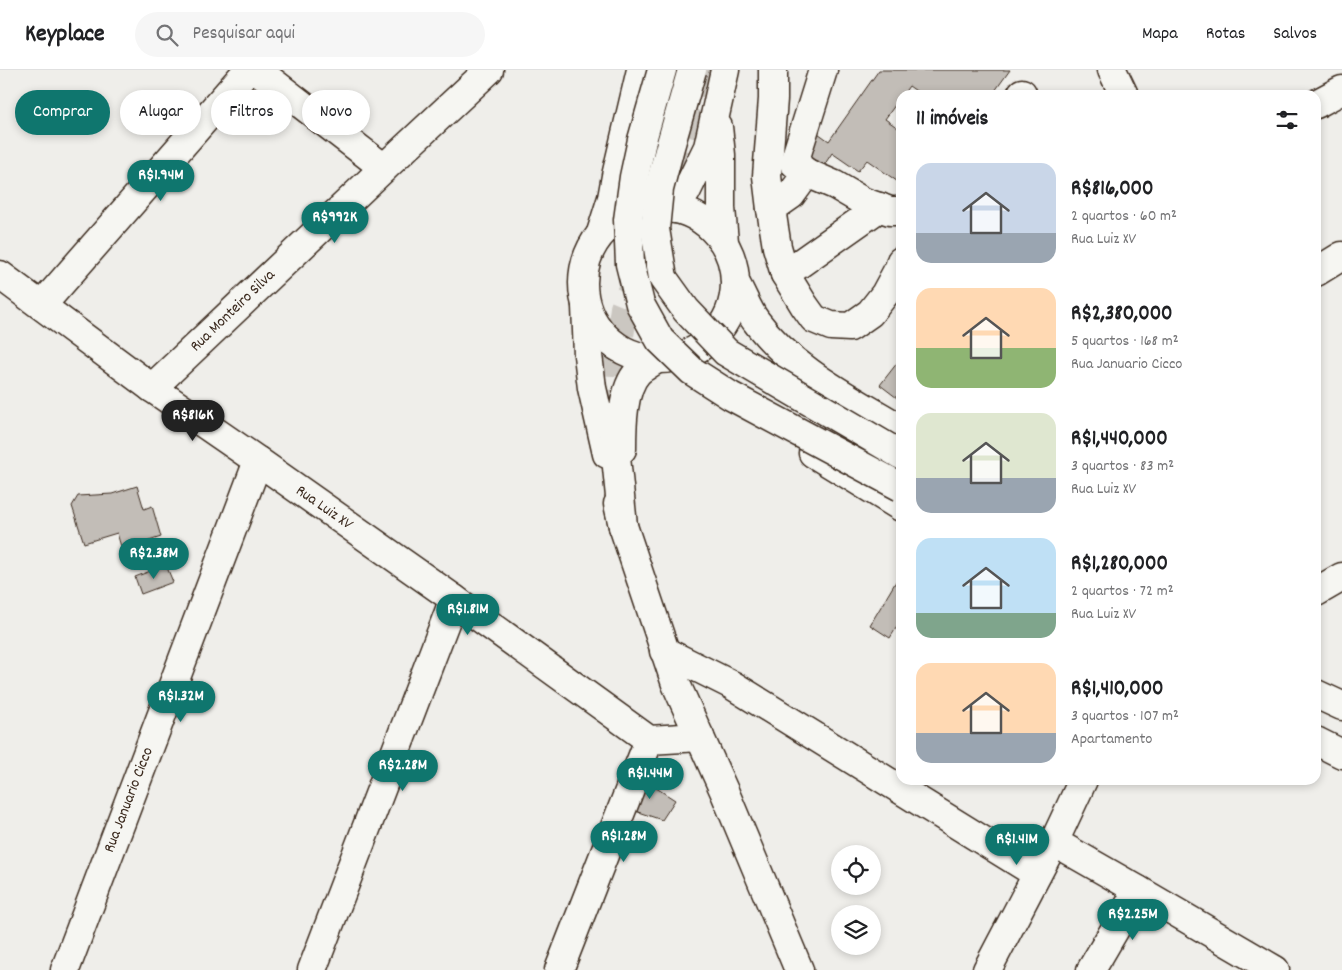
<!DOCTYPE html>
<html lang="pt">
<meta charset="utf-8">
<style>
:root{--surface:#fff;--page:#f6f6f6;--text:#202124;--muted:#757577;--line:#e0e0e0;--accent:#0f766e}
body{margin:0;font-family:Dekko,sans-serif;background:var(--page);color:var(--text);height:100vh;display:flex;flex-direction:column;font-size:19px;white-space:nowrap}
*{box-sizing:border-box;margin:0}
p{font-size:16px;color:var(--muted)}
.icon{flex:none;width:28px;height:28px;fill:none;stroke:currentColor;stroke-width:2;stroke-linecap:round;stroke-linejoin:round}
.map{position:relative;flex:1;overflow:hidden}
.details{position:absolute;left:896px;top:20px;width:425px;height:695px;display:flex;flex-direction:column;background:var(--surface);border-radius:15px;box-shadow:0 2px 8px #0003}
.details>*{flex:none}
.top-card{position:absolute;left:15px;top:20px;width:475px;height:45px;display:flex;gap:10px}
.fabs{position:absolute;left:831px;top:775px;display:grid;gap:10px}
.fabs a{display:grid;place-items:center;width:50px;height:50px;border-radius:50%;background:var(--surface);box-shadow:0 2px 8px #0003;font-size:25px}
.price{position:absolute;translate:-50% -42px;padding:0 11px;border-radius:18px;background:var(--accent);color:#fff;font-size:16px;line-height:32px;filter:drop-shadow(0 1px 2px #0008)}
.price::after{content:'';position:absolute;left:50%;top:30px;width:15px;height:11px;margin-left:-8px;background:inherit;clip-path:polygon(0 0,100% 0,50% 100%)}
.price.selected{background:#222;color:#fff}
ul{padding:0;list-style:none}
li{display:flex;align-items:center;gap:15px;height:125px;padding:0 20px}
li span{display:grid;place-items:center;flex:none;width:140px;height:100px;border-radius:15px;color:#555}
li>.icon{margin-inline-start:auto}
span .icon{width:60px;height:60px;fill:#fffc;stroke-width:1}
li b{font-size:21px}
h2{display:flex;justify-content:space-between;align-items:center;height:60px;padding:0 20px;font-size:21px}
.chip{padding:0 18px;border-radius:22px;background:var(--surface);box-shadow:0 2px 8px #0003;font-size:18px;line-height:45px}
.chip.selected{background:var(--accent);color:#fff}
header{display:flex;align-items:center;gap:30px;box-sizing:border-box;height:70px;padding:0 25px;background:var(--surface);border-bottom:1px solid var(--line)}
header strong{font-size:24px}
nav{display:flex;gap:28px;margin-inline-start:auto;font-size:18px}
.search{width:350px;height:45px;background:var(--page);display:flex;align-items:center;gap:12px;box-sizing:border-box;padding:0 18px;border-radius:28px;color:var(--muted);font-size:19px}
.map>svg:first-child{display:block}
.building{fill:#c2bdb7;stroke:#3b2a1e}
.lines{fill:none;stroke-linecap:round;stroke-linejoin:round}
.highway-tunnel{stroke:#cbc7c1;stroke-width:28;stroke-dasharray:28 14;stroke-linecap:butt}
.minor-casing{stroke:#3b2a1e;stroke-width:31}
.major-casing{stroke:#3b2a1e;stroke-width:31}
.highway-casing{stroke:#3b2a1e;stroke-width:31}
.minor{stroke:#f6f6f2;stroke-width:28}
.major{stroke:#f6f6f2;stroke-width:28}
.highway{stroke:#f6f6f2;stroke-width:28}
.highway-bridge-casing{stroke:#3b2a1e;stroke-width:31;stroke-linecap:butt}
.highway-bridge{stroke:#f6f6f2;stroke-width:28}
.labels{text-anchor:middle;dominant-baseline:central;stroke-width:5;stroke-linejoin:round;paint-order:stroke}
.street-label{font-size:16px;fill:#3b2a1e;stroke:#f6f6f2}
</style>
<header>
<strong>Keyplace</strong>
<div class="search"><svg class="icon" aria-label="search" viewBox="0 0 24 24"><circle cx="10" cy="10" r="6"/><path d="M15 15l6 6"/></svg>Pesquisar aqui</div>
<nav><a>Mapa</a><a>Rotas</a><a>Salvos</a></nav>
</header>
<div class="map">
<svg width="1342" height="900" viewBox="0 0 1342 900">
<rect width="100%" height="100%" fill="#efeeea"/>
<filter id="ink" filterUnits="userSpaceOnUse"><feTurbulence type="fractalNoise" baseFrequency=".02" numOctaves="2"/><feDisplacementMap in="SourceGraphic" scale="10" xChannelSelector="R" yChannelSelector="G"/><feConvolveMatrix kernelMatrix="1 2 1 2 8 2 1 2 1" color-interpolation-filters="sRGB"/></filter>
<g filter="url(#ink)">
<g class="building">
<polygon points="879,0 1010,0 992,25 922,25 909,16 885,49 901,60 901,114 867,90 858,101 832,83 821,100 799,85 815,61 829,71"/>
<polygon points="901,288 901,331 880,315"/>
<polygon points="137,416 144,439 152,436 161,467 122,480 117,463 84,473 72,436 78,426 112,424"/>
<polygon points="166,495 173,512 141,524 135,507"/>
<polygon points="901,503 901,550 890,568 870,555"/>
<polygon points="639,707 675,730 662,750 626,738"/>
</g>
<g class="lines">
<polyline class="highway-tunnel" points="612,348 615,301 624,238 676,111 709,0"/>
<defs>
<g id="minor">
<polyline points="257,0 384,98"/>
<polyline points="773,0 773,29 767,106 771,139 777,177 785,204 804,235 814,249 831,256 850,257 870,243 885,224 899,198 901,191"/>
<polyline points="1112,0 1124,25"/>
<polyline points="1021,25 1022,23"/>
<polyline points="1316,34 1342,20"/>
<polyline points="807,103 835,115 864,132 890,141 901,141"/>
<polyline points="771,139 791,125 807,103 794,93 823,0"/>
<polyline points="1316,202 1342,186"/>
<polyline points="785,204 880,137"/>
<polyline points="0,205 152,318 258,391 454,529 649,670 700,667"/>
<polyline points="42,235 248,0"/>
<polyline points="152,318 384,98 489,0"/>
<polyline points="1316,522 1342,507"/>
<polyline points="664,581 732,615 1037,804"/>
<polyline points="1054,772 1138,820 1275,900"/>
<polyline points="65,900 258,391"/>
<polyline points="312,900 454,529"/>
<polyline points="559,900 649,670"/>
<polyline points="987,900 1054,772 1083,710"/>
<polyline points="1091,900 1138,820"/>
</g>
<g id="major">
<polyline points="718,57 721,85 721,138 724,172"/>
<circle cx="659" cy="213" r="76"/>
<polyline points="674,139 686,122 708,77 725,0"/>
<polyline points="601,163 612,128 616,106 641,0"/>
<polyline points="586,236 588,285 592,318 607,384"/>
<path d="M622 379C622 357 622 319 638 302 643 297 650 294 655 290"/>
<polyline points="618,434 623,456 676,614 725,723 799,900"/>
</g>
<g id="highway">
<path d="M736 214C743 226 748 241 756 251 793 301 850 328 901 359"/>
<polyline points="612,348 623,456"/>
<polyline points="813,383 901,437"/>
<polyline points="1316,624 1342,636"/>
<polyline points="1316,671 1342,684"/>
</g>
</defs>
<use href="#minor" class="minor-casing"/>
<use href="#major" class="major-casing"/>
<use href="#highway" class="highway-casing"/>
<use href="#minor" class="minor"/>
<use href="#major" class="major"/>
<use href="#highway" class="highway"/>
<defs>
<g id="highway-bridge">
<polyline points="662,0 642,70 634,107 628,150 630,194 640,234 660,270 692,301 731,326 901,417"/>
<polyline points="692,0 670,77 659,119 655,159 663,208 686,240 726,282 901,385"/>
</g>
</defs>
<use href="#highway-bridge" class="highway-bridge-casing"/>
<use href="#highway-bridge" class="highway-bridge"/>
</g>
</g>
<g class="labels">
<g class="street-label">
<text transform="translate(233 241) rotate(-44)">Rua Monteiro Silva</text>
<text transform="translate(324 438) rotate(35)">Rua Luiz XV</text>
<text transform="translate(129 730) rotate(-69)">Rua Januario Cicco</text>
</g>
</g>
</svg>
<div class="fabs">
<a><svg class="icon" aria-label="locate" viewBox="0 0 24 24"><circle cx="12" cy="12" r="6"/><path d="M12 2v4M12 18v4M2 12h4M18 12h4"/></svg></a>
<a><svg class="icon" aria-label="layers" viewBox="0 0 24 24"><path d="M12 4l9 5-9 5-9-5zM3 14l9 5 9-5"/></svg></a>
</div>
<b class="price" style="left:161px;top:132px">R$1.94M</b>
<b class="price" style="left:335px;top:174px">R$992K</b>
<b class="price selected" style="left:193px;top:372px">R$816K</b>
<b class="price" style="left:154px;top:510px">R$2.38M</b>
<b class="price" style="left:468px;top:566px">R$1.81M</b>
<b class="price" style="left:181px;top:653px">R$1.32M</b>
<b class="price" style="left:403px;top:722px">R$2.28M</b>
<b class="price" style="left:650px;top:730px">R$1.44M</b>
<b class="price" style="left:624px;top:793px">R$1.28M</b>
<b class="price" style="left:1017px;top:796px">R$1.41M</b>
<b class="price" style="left:1133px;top:871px">R$2.25M</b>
<div class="top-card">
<a class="chip selected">Comprar</a>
<a class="chip">Alugar</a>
<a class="chip">Filtros</a>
<a class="chip">Novo</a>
</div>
<section class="details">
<h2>11 imóveis<svg class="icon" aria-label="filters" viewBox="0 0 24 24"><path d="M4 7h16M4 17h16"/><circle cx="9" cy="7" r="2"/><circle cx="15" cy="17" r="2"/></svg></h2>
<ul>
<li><span style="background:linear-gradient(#c9d6e8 70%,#9aa5b1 0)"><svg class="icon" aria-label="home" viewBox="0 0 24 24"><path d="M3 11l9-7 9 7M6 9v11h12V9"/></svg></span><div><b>R$816,000</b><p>2 quartos · 60 m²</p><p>Rua Luiz XV</p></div></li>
<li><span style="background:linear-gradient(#ffd9b3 60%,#8fb573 0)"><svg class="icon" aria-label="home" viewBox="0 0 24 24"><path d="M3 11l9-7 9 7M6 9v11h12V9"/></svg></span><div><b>R$2,380,000</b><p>5 quartos · 168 m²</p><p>Rua Januario Cicco</p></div></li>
<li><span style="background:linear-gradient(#dfe7d0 65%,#9aa5b1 0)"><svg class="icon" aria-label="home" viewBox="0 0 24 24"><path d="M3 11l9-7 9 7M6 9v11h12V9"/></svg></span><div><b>R$1,440,000</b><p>3 quartos · 83 m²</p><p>Rua Luiz XV</p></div></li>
<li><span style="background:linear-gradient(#bfe0f5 75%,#7fa58c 0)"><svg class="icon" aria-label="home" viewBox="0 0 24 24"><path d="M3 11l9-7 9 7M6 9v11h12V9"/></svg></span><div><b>R$1,280,000</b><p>2 quartos · 72 m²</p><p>Rua Luiz XV</p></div></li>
<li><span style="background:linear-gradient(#ffd9b3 70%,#9aa5b1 0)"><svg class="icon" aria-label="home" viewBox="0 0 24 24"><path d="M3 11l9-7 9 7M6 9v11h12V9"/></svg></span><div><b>R$1,410,000</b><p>3 quartos · 107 m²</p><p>Apartamento</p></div></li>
</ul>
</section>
</div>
